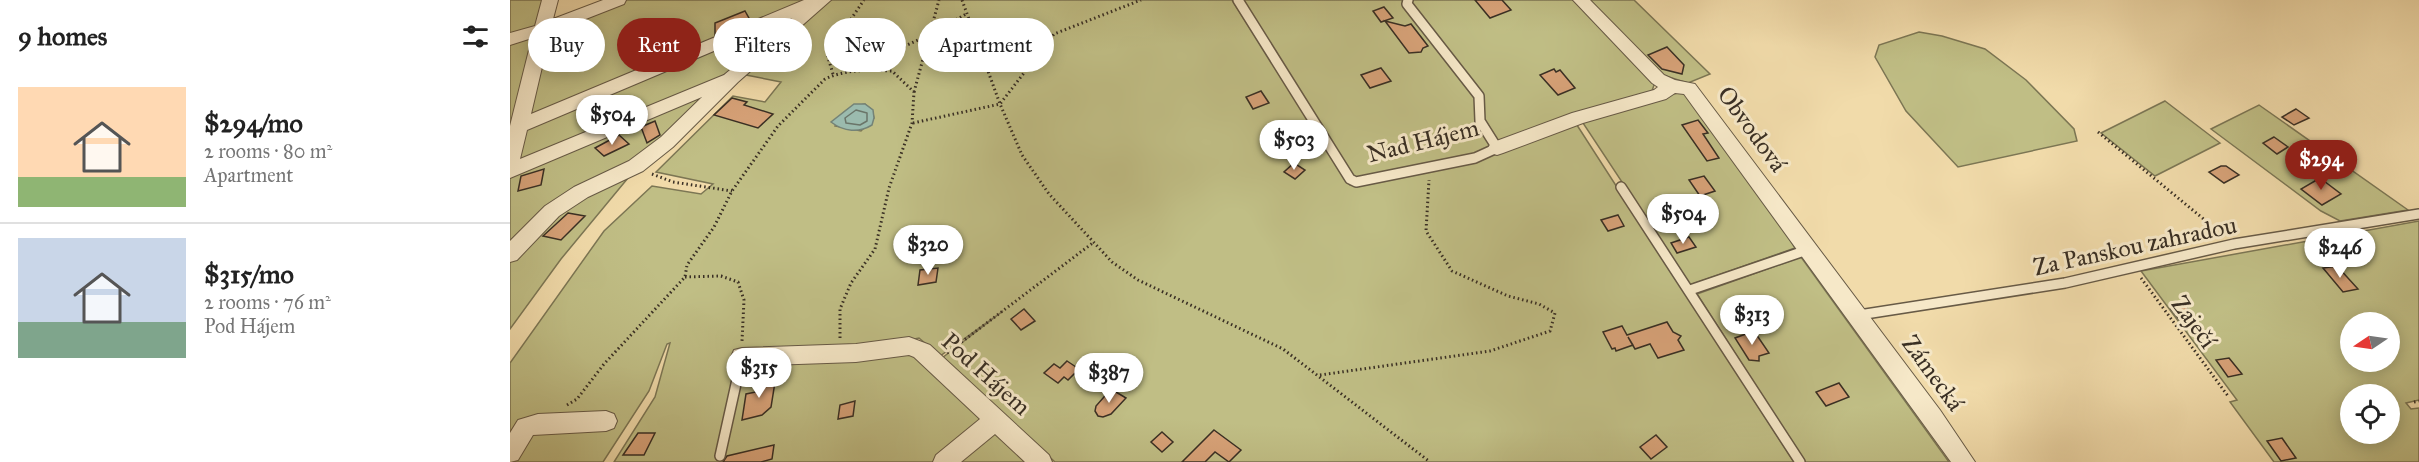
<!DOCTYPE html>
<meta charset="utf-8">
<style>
:root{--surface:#fff;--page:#f6f6f6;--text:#222;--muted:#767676;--line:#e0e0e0;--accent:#8f2418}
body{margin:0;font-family:"IM FELL Great Primer",serif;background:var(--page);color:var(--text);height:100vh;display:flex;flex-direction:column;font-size:22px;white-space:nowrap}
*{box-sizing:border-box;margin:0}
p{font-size:20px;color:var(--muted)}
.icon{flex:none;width:33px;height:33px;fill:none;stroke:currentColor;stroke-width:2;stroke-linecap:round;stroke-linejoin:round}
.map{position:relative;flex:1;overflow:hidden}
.side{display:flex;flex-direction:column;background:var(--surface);width:510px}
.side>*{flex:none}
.hud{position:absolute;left:18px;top:18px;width:570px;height:54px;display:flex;gap:12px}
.needle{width:39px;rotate:257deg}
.controls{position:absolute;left:1830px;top:312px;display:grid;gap:12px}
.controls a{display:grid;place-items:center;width:60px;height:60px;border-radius:50%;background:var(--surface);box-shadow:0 3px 15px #0003;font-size:30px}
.price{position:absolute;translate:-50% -51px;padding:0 14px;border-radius:21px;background:#fff;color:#222;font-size:20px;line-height:39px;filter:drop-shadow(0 2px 3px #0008)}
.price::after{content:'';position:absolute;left:50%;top:36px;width:18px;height:14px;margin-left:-9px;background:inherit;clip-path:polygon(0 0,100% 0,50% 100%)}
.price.current{background:var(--accent);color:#fff}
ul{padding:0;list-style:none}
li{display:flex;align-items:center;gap:18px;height:150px;padding:0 18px}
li+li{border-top:2px solid var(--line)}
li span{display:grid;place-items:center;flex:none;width:168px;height:120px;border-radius:0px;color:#555}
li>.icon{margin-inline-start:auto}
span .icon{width:72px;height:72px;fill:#fffc;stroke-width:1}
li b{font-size:26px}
h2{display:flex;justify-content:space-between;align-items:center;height:72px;padding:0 18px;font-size:26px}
.tag{padding:0 21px;border-radius:27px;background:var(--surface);box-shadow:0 3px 15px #0003;font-size:21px;line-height:54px}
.tag.current{background:var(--accent);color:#fff}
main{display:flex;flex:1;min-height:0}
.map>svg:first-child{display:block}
.green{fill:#c0be85;stroke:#7c7654;stroke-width:1.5;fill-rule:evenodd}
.water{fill:#9bbbae;stroke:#748377;stroke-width:1.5}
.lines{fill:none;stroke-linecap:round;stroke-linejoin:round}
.shore{stroke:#6a7569;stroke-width:1.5}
.building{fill:#d7a278;stroke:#392f24;stroke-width:1.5}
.lane-casing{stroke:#675a46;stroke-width:12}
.street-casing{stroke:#675a46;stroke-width:2}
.path{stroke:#392f24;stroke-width:3;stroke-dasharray:1.5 3;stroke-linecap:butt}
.lane{stroke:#f6e8c8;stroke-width:9}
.street{fill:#f6e8c8;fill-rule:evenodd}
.labels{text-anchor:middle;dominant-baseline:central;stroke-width:6;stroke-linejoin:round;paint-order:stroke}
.street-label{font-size:24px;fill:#392f24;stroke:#f6e8c8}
</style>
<main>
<section class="side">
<h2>9 homes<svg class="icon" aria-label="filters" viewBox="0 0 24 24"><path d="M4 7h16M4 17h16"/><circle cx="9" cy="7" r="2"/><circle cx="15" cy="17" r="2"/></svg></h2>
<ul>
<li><span style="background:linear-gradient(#ffd9b3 75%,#8fb573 0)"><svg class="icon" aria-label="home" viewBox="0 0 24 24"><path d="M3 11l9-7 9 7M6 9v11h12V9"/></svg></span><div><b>$294/mo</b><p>2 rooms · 80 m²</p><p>Apartment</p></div></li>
<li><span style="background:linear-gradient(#c9d6e8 70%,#7fa58c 0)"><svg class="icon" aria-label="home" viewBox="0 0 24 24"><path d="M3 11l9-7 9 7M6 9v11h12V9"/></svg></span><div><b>$315/mo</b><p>2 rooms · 76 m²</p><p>Pod Hájem</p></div></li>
</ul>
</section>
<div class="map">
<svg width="1909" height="462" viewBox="0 0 1909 462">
<rect width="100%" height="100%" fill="#f1dbaa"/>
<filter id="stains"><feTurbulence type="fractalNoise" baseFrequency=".00333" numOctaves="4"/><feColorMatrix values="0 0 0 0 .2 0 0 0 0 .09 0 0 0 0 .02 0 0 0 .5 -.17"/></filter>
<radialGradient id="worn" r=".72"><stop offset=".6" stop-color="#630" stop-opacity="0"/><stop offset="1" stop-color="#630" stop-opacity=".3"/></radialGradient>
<g class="green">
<polygon points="0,0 35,0 29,26 0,37"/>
<polygon points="114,0 304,0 16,118 36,33"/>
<path d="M317 0H722L840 185 965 161 1065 122 1284 462H545L432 358 493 311 430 356 409 338 279 364 402 353 470 417 468 429 428 462H104L145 397 160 343 157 344 139 391 93 462H5L8 456 0 454V363L94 231 142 186 191 194 203 184 146 172 223 96 255 102 271 82 231 74ZM355 104 362 110 364 118 351 131 325 126C332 110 339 107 355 104Z"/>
<polygon points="733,0 1067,0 1145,82 1141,94 962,155 845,180"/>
<polygon points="1077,0 1124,0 1200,74 1178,83 1149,74"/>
<polygon points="295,8 223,74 9,165 13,129"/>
<polygon points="1409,32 1432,36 1475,49 1516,80 1564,129 1567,141 1448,167 1396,111 1365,57 1369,45"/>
<polygon points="27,36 0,146 0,42"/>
<polygon points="199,91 149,143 0,248 0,175"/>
<polygon points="1174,91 1275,231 1285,248 1180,285 1071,120"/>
<polygon points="1655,101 1710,143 1645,176 1591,133"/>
<polygon points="1749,105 1898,210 1830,221 1811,211 1701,129"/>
<polygon points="118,178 51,259 0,329 0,260 58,204"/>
<path d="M1909 221V400L1896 403 1901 409 1909 408V462H1764L1720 402 1727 400 1631 271ZM1840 322H1880V362H1840ZM1840 394H1880V434H1840Z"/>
<polygon points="1291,257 1439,462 1295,462 1187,294"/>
<polygon points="481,426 518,462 438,462"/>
</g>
<path class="water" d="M344 104H355L363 110 364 118 362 125C349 133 334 132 321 122Z"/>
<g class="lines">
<polygon class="shore" points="346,110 357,113 357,121 350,125 336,123 335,118"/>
</g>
<g class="building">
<polygon points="965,0 992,0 1001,10 980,18"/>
<polygon points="874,7 883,18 871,22 863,11"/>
<polygon points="235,11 240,20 205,35 205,23"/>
<polygon points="875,21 895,26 901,24 918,46 913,48 911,52 899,53"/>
<polygon points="248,35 251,40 214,55 212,50"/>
<polygon points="1157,47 1174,65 1172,74 1152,69 1138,55"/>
<polygon points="871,68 881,81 860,88 851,75"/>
<polygon points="1044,69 1046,72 1050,70 1065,88 1048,95 1030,75"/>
<polygon points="751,91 759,103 743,109 736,97"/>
<polygon points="222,98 237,102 234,105 263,114 248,128 204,115"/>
<polygon points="1786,109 1799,118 1784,125 1772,117"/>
<polygon points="1188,120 1198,133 1193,134 1209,158 1197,161 1172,125"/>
<polygon points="145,121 150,135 137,143 131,127"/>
<polygon points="109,135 119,144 94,156 85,148"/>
<polygon points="1764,137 1778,147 1767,154 1753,143"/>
<polygon points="784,163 795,170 785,179 774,172"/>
<polygon points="1711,166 1716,166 1729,175 1714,183 1699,172"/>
<polygon points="34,169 31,185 8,191 11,176"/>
<polygon points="1194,176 1205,191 1190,196 1179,180"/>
<polygon points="1810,178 1831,194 1812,205 1791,189"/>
<polygon points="58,213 75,216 51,240 33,236"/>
<polygon points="1108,215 1114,226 1098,231 1091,220"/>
<polygon points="1179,237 1186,247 1167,253 1161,243"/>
<polygon points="1827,266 1848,289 1833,292 1813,268"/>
<polygon points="428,268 426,282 408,285 410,270"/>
<polygon points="1676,306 1686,320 1671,322 1661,309"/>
<polygon points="514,309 525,321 511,330 501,319"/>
<polygon points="1157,322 1163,332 1171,336 1168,340 1174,350 1148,358 1140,344 1125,349 1118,337 1123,345 1106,351 1105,348 1102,349 1093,332 1112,326 1117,335"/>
<polygon points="1244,331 1259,353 1249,356 1249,361 1239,360 1225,338"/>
<polygon points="1719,358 1732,374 1718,377 1706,360"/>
<polygon points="557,361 569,369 558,380 554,377 548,383 534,373 544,364 550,368"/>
<polygon points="258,377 265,382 261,407 252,415 232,420 236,394 246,392 247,380"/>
<polygon points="1329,383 1339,397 1316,406 1306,392"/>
<polygon points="601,389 616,398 601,414 593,417 588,416 585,411 586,406"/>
<polygon points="345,401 343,416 328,419 330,405"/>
<polygon points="704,430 731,450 719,462 705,452 695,462 672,462"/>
<polygon points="652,432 663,442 652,452 641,442"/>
<polygon points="128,433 145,433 134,455 113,455"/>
<polygon points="1146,435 1157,447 1141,459 1130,447"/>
<polygon points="1772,438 1786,458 1771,461 1757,441"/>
<polygon points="264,445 262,459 251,462 213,462 217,456"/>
</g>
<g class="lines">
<defs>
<g id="lane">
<polyline points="728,0 840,179 846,182 965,158 987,148 970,121 969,96 897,4 898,0"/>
<polyline points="1111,187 1290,462"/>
<polyline points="1180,290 1297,250"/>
<polyline points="1349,315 1555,283 1724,244 1909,214"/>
<polyline points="210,456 232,357"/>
</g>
<g id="street">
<path d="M32 0H48L43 19 93 0H116L114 4 40 33 21 114 294 0H321L228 82 163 147 133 171 78 197 49 216 7 260 0 262V241L35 206 64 187 119 161 151 137 192 97 0 178V126L22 38 0 45V33L25 26ZM282 18 214 75 10 159 17 130Z"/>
<polygon points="1063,0 1080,0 1154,75 1165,80 1185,84 1430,410 1465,462 1441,462 1174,94 1165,93 1156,99 1073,123 993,153 987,155 981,153 978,148 981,143 1062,113 1144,90 1148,87 1142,83"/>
<polygon points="399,337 420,345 539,455 542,462 515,462 485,434 451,462 423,462 426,455 470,419 404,357 399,355 346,362 232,366 224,364 221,357 224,350 232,348 346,344"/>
<polygon points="96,411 104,414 107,421 104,428 96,431 23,435 8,460 0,462 0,433 8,420 28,414"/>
</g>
</defs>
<use href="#lane" class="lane-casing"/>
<use href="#street" class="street-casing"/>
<g class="path">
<polyline points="452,0 490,104 512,155 539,194 602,262 628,280 773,349 920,462"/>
<polyline points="345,69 419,35 456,14"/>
<polyline points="323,74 317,54 354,0"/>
<polyline points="404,92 429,0"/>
<polyline points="403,123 490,104 544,34 631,0"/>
<polyline points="1588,132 1713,235"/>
<polyline points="142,174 163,182 222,191"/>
<polyline points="175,277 211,276 228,282 234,300 232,341"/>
<polyline points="1631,278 1718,396"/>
<polyline points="437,353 584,242"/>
<polyline points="810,375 980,351 1040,331 1045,313 1029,304 998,296 942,271 916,231 919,180"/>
<polyline points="1904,402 1909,401"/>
<path d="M57 405 67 399 94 364 175 277 177 265 204 227 222 191 268 126 315 79C337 69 358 70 382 71L404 92 402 123 379 188 365 249 341 283 330 309V339"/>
</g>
<use href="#lane" class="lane"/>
<use href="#street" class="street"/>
</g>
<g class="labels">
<g class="street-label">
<text transform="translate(1242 129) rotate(54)">Obvodová</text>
<text transform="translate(913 141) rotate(-14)">Nad Hájem</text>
<text transform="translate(1625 246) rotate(-12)">Za Panskou zahradou</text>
<text transform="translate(1684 322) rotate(54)">Zaječí</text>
<text transform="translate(1423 373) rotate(54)">Zámecká</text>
<text transform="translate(476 374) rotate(42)">Pod Hájem</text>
</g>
</g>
<rect width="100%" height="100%" filter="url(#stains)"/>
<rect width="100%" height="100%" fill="url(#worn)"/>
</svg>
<div class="controls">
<a><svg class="needle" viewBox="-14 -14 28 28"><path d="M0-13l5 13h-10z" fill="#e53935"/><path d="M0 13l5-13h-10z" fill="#767676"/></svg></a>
<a><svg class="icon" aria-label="locate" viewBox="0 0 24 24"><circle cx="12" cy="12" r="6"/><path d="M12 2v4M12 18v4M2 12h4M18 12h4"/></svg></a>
</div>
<b class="price" style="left:102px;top:146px">$504</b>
<b class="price" style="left:784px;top:171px">$503</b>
<b class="price current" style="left:1811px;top:191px">$294</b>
<b class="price" style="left:1173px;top:245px">$504</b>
<b class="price" style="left:418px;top:276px">$320</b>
<b class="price" style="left:1830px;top:279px">$246</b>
<b class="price" style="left:1242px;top:346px">$313</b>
<b class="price" style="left:249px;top:399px">$315</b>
<b class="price" style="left:599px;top:404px">$387</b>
<div class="hud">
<a class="tag">Buy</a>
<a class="tag current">Rent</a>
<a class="tag">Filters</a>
<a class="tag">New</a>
<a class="tag">Apartment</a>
</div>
</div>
</main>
